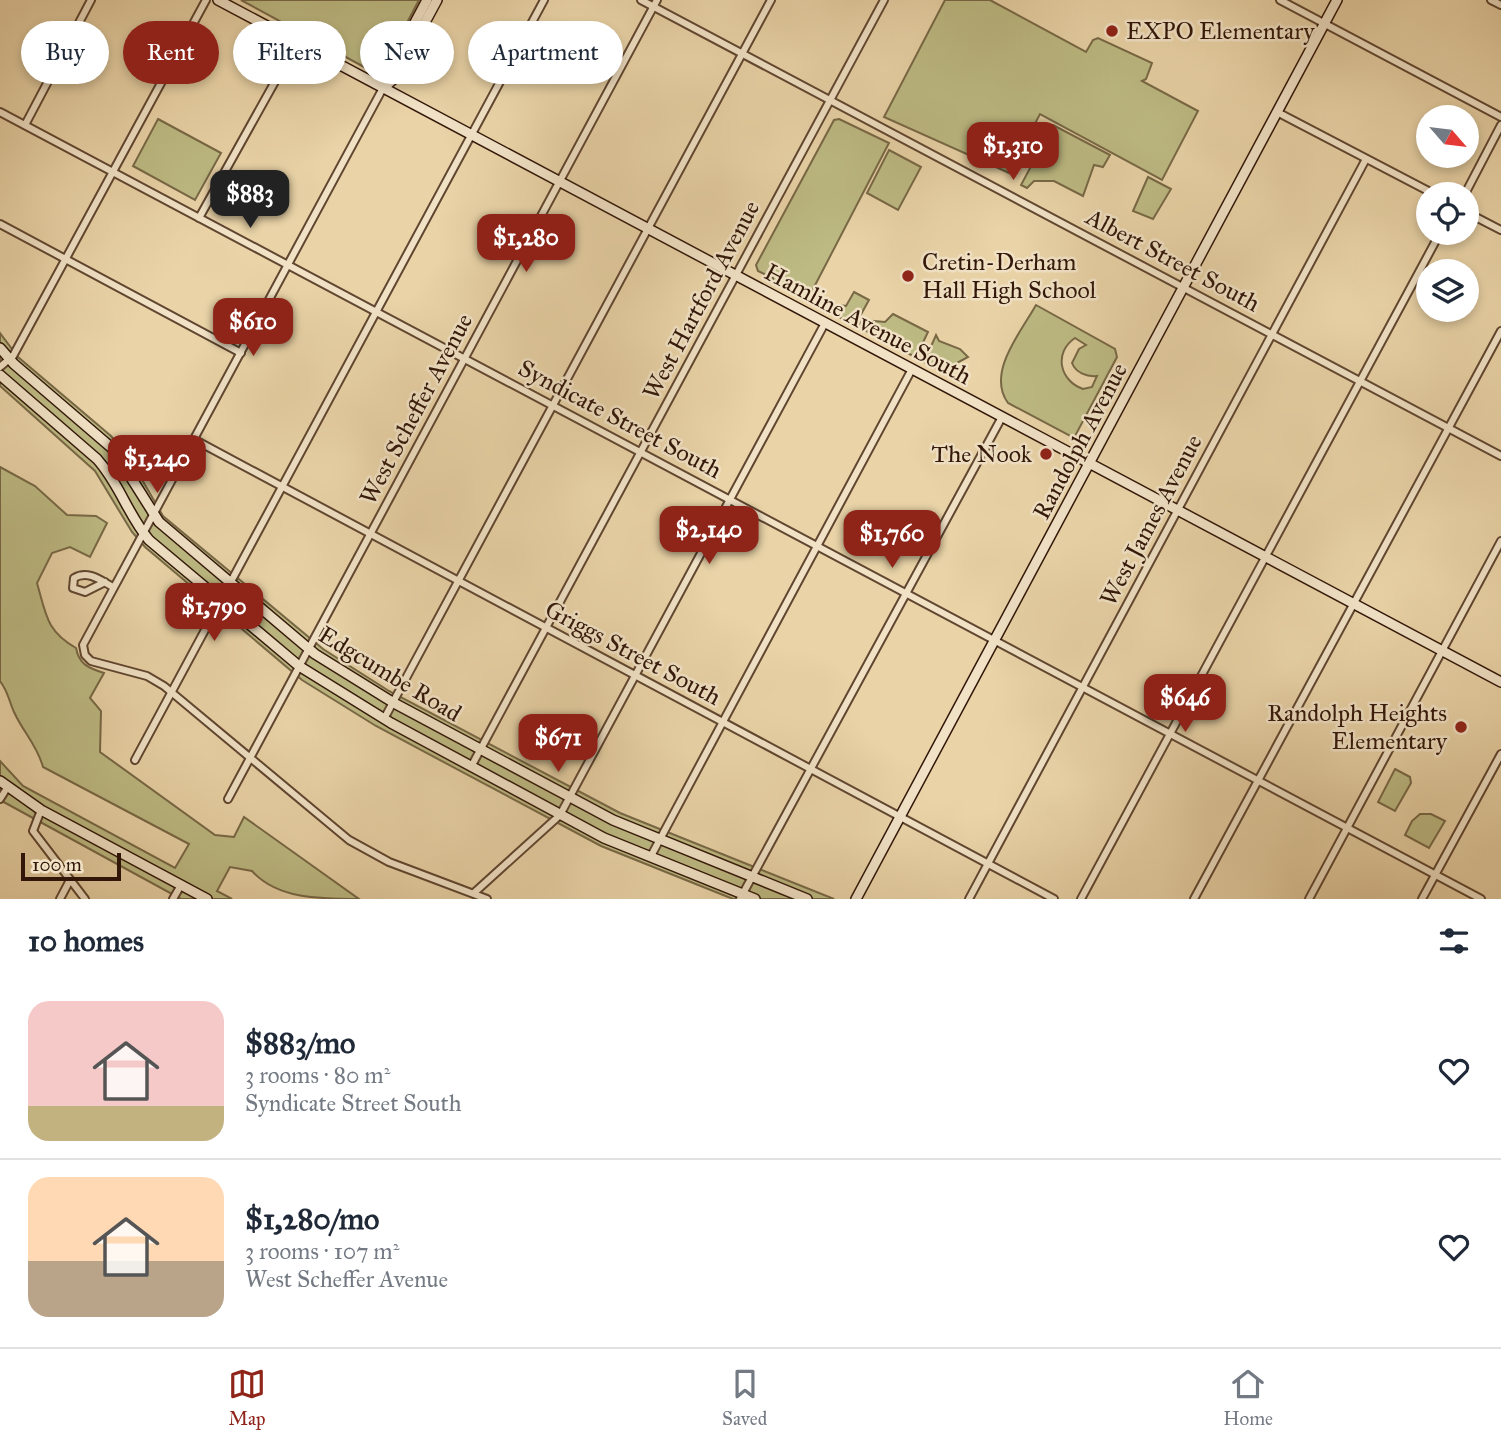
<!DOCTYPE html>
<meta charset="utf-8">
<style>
:root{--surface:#fff;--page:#f2f2f3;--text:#1f2937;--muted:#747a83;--line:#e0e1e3;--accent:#8f2418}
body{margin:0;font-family:"IM FELL Great Primer",serif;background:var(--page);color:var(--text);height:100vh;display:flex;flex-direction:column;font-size:26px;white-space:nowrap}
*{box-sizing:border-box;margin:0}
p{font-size:23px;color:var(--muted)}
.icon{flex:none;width:38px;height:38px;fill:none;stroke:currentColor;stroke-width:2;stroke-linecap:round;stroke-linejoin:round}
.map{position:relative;height:899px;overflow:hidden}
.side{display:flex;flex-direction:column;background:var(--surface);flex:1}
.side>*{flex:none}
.guide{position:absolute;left:21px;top:21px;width:700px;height:63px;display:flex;gap:14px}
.needle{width:46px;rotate:118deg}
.buttons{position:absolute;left:1416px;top:105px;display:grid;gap:14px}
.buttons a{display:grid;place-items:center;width:63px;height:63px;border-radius:50%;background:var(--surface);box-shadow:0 4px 10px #0003;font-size:35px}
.scale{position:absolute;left:21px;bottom:18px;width:100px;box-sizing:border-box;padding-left:7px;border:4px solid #321709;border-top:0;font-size:19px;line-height:24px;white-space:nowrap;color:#321709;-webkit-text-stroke:5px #f1e2c6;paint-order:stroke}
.price{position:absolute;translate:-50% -60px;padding:0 16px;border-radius:14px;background:var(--accent);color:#fff;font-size:23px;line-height:46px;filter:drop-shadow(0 2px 4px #0008)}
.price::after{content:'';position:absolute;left:50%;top:42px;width:21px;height:16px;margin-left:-10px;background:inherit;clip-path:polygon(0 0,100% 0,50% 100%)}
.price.current{background:#222;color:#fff}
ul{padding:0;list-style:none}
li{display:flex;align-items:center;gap:21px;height:175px;padding:0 28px}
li+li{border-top:2px solid var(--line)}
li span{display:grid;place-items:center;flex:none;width:196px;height:140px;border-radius:21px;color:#555}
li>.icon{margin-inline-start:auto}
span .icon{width:84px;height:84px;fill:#fffc;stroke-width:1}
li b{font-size:30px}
h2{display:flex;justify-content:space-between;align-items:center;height:84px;padding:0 28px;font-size:30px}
.pill{padding:0 24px;border-radius:32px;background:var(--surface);box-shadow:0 4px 10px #0003;font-size:24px;line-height:63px}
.pill.current{background:var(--accent);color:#fff}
.menu{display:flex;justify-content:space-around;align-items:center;height:98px;border-top:2px solid var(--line);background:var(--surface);font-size:19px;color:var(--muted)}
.menu a{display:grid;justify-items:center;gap:4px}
.menu .current{color:var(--accent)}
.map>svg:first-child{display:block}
.green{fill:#bdba83;stroke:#786846;stroke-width:2;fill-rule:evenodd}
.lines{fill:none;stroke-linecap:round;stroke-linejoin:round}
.street-casing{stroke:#604630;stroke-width:10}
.secondary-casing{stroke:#321709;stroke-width:12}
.street{stroke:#f1e2c6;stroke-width:6}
.secondary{stroke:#f1e2c6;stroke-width:9}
.poi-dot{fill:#8f2418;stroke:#f1e2c6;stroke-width:2.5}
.labels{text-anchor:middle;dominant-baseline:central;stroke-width:5;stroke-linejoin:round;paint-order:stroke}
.poi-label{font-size:24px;fill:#321709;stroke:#f1e2c6;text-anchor:start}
.street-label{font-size:24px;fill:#321709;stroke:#f1e2c6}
</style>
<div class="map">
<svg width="1501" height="899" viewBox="0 0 1501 899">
<rect width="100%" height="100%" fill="#e9d3a7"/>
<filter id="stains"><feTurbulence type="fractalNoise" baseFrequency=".00286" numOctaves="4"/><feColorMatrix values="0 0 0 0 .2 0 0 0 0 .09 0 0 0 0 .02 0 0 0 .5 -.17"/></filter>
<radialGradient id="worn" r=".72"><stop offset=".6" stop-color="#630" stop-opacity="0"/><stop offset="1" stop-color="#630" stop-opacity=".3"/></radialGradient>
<g class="green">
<polygon points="241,0 419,0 381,72 377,74"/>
<polygon points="945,0 990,0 1086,52 1093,40 1098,38 1152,63 1146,79 1142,81 1198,111 1162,180 1040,114 1009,173 884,117"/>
<polygon points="158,119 221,153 195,200 133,166"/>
<polygon points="839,119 889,143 811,293 828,304 828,311 773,281 773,278 758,271 756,265 834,120"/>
<polygon points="1053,125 1110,155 1103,167 1094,165 1083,196 1054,181 1034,181 1027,188 1021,185"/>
<polygon points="889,150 921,167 898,210 867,193"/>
<polygon points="1148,177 1171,189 1153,219 1133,211"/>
<polygon points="854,292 869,300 859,318 845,320 835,315 840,305 846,306"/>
<path d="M1036 305 1115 349 1117 357 1074 438 1008 403C986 373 1021 332 1036 305ZM1075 338 1086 345 1079 349 1072 363C1076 373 1087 377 1097 376L1092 387 1083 389C1060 381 1053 353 1075 338Z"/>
<polygon points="893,314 928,332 917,355 913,356 857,326 863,320 885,322"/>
<polygon points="0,333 18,357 111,436 129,457 163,516 323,649 389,691 620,813 834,899 733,899 601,846 376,726 302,680 145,547 132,532 95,471 0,386"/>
<polygon points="936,335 939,341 960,349 968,357 953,365 947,374 924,362"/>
<path d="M0 467 35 486 67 515 96 516 107 523 90 557 70 547 52 553 37 583C46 614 46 631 76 648 79 664 88 668 104 673L90 698 101 711 100 752 215 835 234 837 244 817 359 899C320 899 277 899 252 871L230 867 217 891 232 899H181L0 800V761L23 786 175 868 189 844 43 767C37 745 23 732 14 712 9 701 8 691 0 681Z"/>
<polygon points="1395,769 1410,777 1411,783 1395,811 1378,802"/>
<polygon points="1420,814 1431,814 1445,821 1429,848 1405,835 1412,821"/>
</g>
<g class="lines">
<defs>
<g id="street">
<polyline points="641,0 1501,456"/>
<polyline points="1280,0 1501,117"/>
<polyline points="1491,0 1501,5"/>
<polyline points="383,88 83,645 85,655 91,661 147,676 164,686 349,840 389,862 487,899"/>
<polyline points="0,112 1481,899"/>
<polyline points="1277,112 1434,194"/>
<polyline points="25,125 91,0"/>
<polyline points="1465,194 1501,125"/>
<polyline points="1466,212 1501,230"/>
<polyline points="199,218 297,42"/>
<polyline points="0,224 241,353"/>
<polyline points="0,367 13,356 206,0"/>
<polyline points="195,440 1054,899"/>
<path d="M105 582 85 592 73 588 74 578C88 570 100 580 113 587"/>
<polyline points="384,719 771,0"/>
<polyline points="135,760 544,0"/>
<polyline points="471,767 884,0"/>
<polyline points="0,799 7,788"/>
<polyline points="228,799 657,0"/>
<polyline points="41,810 33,831 85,899"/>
<polyline points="651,856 912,369"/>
<polyline points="475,892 560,815 825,323"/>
<polyline points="60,899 70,880"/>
<polyline points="173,899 181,885"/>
<polyline points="740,899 1002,417"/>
<polyline points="969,899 1366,159"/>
<polyline points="1081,899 1440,233"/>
<polyline points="1194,899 1501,331"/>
<polyline points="1309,899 1501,541"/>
<polyline points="1422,899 1501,754"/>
</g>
<g id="secondary">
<polyline points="218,0 1501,682"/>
<polyline points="384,86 387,75 427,0"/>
<polyline points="383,88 395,78 437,0"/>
<polyline points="0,348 14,364 113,449 159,522 315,654 394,703 613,820 807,899"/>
<path d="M0 375 97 459C119 483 128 515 149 540L299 666 391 723 604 838 755 899"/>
<polyline points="0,781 41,810 207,899"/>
<polyline points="856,899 1337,0"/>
</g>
</defs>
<use href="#street" class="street-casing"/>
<use href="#secondary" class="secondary-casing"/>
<use href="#street" class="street"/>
<use href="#secondary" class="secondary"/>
</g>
<g class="poi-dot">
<circle cx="1112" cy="31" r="7"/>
<circle cx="908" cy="276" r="7"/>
<circle cx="1046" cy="454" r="7"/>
<circle cx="1461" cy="727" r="7"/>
</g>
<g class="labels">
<g class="poi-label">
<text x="1126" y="31">EXPO Elementary</text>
<text x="922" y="262">Cretin-Derham<tspan x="922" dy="28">Hall High School</tspan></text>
<text x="1032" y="454" text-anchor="end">The Nook</text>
<text x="1447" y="713" text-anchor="end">Randolph Heights<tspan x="1447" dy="28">Elementary</tspan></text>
</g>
<g class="street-label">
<text transform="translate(1173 260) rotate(28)">Albert Street South</text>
<text transform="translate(701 300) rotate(-62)">West Hartford Avenue</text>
<text transform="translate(868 324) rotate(28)">Hamline Avenue South</text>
<text transform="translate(416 409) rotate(-62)">West Scheffer Avenue</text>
<text transform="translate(620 419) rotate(28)">Syndicate Street South</text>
<text transform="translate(1080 441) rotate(-62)">Randolph Avenue</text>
<text transform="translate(1151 520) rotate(-62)">West James Avenue</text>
<text transform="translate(633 653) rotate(28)">Griggs Street South</text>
<text transform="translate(390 674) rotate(31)">Edgcumbe Road</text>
</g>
</g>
<rect width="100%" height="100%" filter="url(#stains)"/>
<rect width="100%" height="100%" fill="url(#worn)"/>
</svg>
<div class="buttons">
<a><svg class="needle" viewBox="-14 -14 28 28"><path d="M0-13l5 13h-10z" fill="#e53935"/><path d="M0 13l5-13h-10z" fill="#747a83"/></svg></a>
<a><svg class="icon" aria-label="locate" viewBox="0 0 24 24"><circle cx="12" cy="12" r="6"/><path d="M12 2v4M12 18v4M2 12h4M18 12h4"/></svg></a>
<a><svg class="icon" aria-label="layers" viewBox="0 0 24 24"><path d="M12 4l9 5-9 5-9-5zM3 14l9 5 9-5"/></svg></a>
</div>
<div class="scale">100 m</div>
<b class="price" style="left:1013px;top:182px">$1,310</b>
<b class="price current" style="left:250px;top:230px">$883</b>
<b class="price" style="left:526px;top:274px">$1,280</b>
<b class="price" style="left:253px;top:358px">$610</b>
<b class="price" style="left:157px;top:495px">$1,240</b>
<b class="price" style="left:709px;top:566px">$2,140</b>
<b class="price" style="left:892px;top:570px">$1,760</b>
<b class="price" style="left:214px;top:643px">$1,790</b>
<b class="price" style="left:1185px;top:734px">$646</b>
<b class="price" style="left:558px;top:774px">$671</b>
<div class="guide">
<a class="pill">Buy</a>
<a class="pill current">Rent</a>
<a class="pill">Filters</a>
<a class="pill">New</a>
<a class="pill">Apartment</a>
</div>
</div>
<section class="side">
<h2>10 homes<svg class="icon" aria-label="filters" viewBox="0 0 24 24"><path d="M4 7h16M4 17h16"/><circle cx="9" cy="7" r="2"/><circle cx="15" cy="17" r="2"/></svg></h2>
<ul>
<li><span style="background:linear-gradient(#f6c9c9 75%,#c2b280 0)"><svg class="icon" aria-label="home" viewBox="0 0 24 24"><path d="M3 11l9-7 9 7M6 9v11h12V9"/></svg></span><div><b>$883/mo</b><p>3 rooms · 80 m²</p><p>Syndicate Street South</p></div><svg class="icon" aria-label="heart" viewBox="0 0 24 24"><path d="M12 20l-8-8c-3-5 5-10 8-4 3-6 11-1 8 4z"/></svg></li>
<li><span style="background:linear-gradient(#ffd9b3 60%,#b9a48a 0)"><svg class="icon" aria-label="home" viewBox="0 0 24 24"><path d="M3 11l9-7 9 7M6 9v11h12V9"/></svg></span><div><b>$1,280/mo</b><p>3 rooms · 107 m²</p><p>West Scheffer Avenue</p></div><svg class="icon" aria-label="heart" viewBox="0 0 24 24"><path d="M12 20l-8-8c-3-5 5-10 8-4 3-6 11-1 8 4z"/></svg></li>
</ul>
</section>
<nav class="menu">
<a class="current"><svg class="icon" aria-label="map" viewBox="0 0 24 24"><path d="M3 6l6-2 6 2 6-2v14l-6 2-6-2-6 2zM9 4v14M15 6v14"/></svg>Map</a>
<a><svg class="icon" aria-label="saved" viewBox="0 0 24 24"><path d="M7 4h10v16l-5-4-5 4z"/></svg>Saved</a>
<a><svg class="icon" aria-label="home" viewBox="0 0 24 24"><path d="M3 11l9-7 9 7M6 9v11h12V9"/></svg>Home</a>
</nav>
